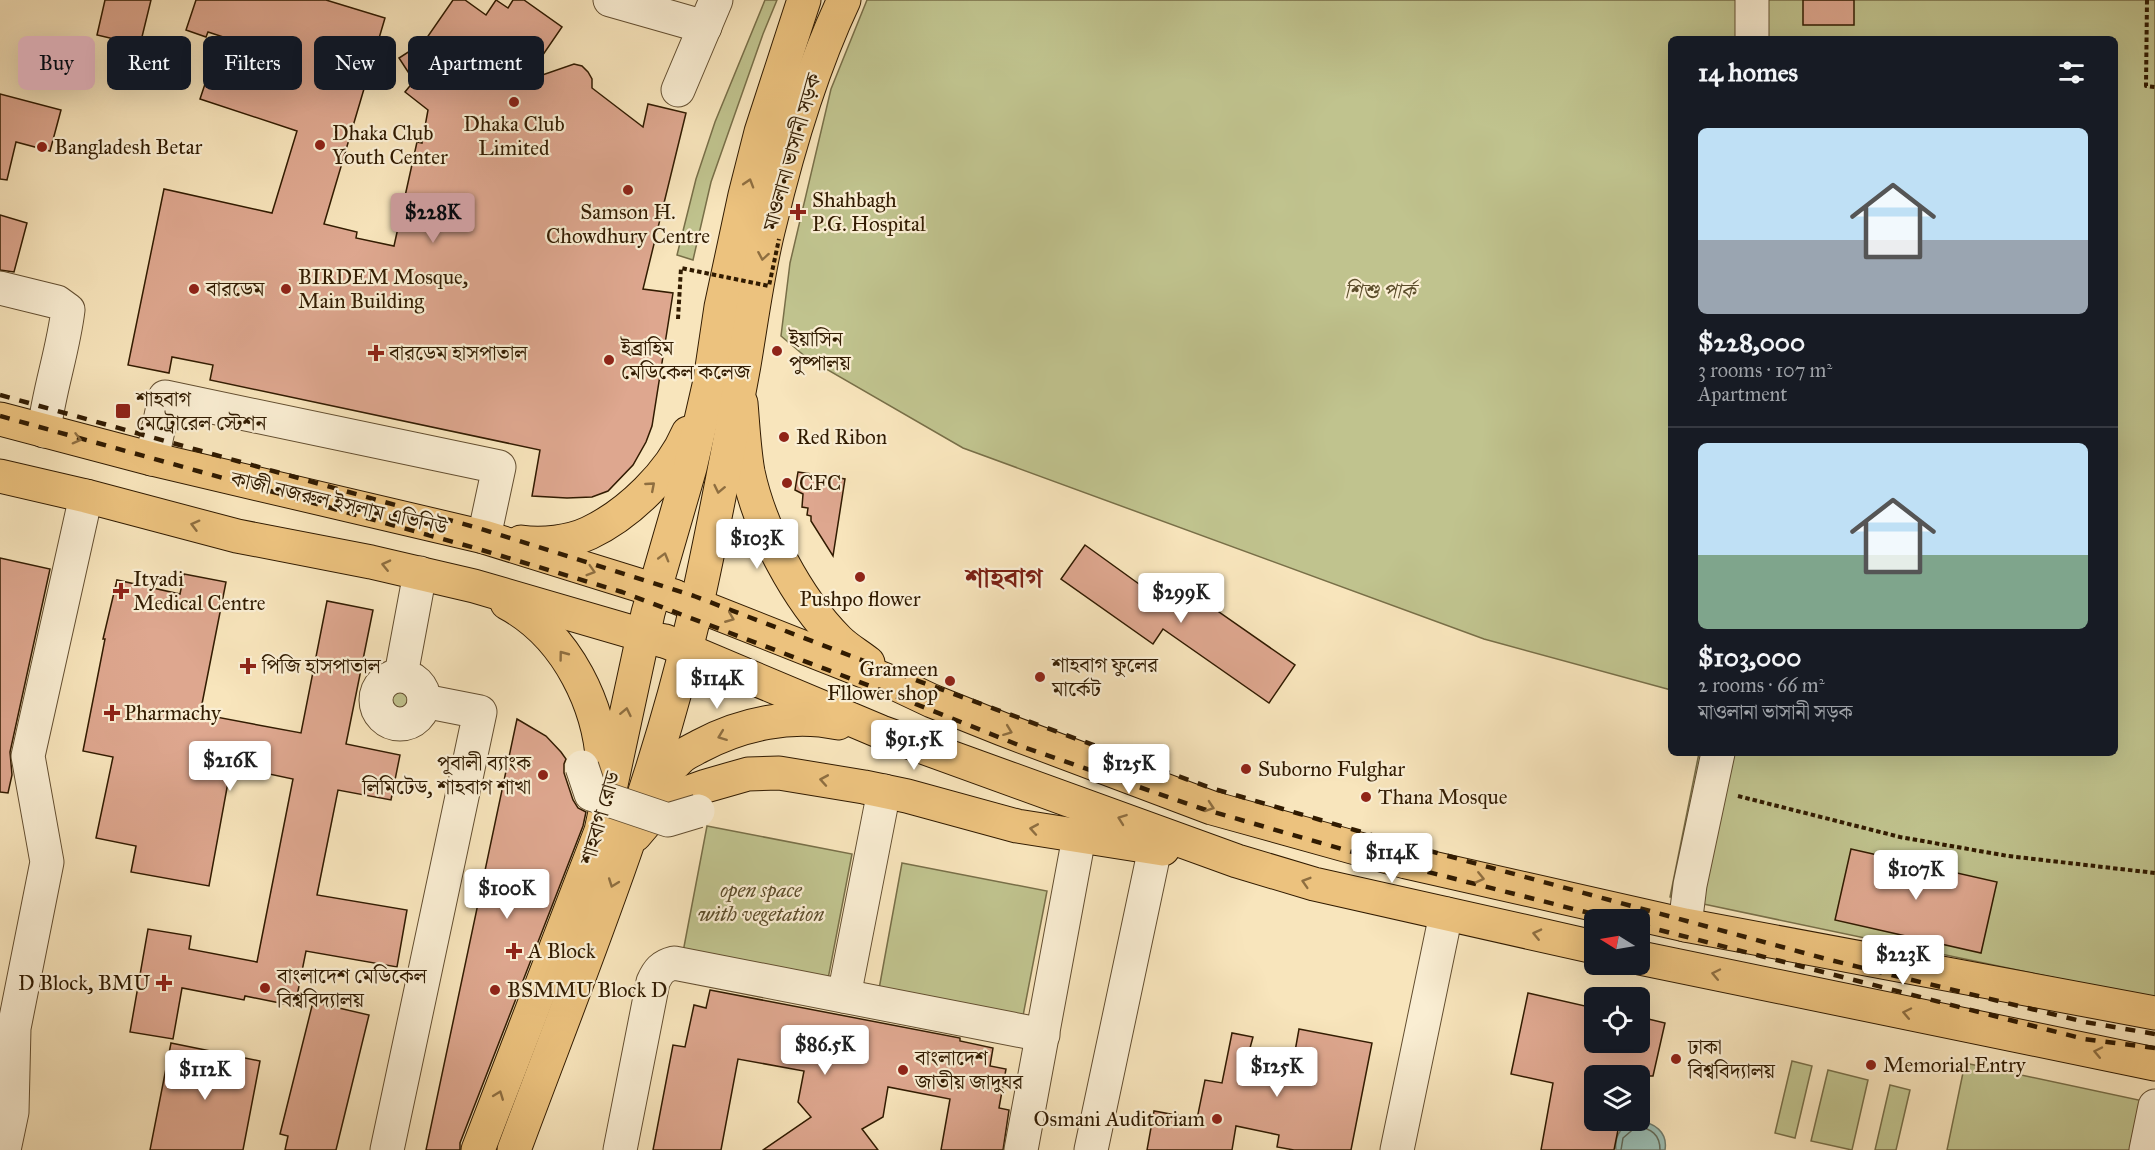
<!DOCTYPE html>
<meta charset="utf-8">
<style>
:root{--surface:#171b24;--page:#242831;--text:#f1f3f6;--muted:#9ea1a6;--line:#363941;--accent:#c59692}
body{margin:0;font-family:"IM FELL Great Primer","Noto Serif Bengali",serif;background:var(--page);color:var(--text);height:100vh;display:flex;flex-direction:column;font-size:22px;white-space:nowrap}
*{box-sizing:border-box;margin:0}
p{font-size:20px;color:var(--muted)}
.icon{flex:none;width:33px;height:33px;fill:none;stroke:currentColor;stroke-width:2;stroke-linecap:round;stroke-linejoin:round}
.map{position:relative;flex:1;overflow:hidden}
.details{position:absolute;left:1668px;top:36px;width:450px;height:720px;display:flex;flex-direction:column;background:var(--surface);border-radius:9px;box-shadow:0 6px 24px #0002}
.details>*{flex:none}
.hud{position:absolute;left:18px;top:36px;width:570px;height:54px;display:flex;gap:12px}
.needle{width:39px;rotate:281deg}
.controls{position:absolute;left:1584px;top:909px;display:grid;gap:12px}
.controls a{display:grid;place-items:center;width:66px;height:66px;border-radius:9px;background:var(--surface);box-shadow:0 6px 24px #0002;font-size:30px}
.price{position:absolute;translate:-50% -51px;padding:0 14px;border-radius:6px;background:#fff;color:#222;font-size:20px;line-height:39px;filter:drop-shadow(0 2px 3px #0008)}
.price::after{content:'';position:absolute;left:50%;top:36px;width:18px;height:14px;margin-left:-9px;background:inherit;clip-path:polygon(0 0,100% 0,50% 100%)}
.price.active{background:var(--accent);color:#111}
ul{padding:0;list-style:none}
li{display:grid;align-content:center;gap:12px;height:318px;padding:0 30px}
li+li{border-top:2px solid var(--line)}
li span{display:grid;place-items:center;height:186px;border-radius:9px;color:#555}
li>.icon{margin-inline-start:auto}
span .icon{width:108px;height:108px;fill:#fffc;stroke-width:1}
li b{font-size:26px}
h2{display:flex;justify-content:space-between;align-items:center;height:72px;padding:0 30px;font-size:26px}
.pill{padding:0 21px;border-radius:9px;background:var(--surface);box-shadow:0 6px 24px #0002;font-size:21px;line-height:54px}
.pill.active{background:var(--accent);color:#111}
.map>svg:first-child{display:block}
.green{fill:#c0c38e;stroke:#786f48;stroke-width:1.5}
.water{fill:#9dbfb4;stroke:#727d6c;stroke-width:1.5}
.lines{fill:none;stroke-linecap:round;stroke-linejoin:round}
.shore{stroke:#676d5a;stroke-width:1.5}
.building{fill:#dea78f;stroke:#311b01;stroke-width:1.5}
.minor-casing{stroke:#634e30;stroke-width:35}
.major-casing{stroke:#311b01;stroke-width:35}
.highway-casing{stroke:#311b01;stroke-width:35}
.path{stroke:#311b01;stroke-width:4;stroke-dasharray:4.5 3;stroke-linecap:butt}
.minor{stroke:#faeed3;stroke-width:33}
.major{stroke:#ecc27e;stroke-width:33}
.highway{stroke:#ecc27e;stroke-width:33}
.rail{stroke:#311b01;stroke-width:4.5;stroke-dasharray:10 10;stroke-linecap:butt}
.minor-bridge-casing{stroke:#634e30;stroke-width:35;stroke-linecap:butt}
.path-bridge{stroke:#311b01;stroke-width:4;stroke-dasharray:4.5 3;stroke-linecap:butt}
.minor-bridge{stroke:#faeed3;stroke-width:33}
.oneway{stroke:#8e6e40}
.poi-dot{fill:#8f2418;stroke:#faeed3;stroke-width:2}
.labels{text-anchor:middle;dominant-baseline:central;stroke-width:4.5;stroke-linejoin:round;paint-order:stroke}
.poi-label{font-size:21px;fill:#311b01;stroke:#faeed3;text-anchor:start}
.street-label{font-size:21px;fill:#311b01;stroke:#faeed3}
.park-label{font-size:21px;font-style:italic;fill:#5c4d2b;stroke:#faeed3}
.district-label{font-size:27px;font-weight:bold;fill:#7a1f14;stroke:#faeed3}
</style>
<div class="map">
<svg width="2155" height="1150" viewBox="0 0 2155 1150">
<rect width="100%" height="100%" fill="#f8e5bc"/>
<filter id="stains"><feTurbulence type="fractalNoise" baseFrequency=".00333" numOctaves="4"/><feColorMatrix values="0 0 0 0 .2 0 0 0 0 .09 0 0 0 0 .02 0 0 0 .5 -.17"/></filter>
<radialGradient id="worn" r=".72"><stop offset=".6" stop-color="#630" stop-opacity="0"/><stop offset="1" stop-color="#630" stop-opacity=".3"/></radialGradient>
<g class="green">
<polygon points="765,0 777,0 763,34 711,182 693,260 677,255 696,179 715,122"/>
<polygon points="867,0 2155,0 2155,999 1670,897 1699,753 2115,753 2115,39 1671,39 1671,690 1484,639 963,448 807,358 781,336 790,263 831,89"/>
<polygon points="222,51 254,62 247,82 215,71"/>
<circle cx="398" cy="700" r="14"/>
<polygon points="707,826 852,854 828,979 683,952"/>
<polygon points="902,863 1047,891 1023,1016 879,989"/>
<polygon points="1792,1061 1812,1066 1795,1138 1775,1133"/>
<polygon points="1965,1063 2148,1102 2138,1150 1947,1150"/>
<polygon points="1828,1070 1868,1080 1852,1150 1811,1141"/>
<polygon points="1890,1085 1910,1090 1896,1150 1875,1150"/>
</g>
<path class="water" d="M1637 1121C1654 1122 1668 1132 1665 1150H1616C1614 1134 1623 1125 1637 1121Z"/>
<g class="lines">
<path class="shore" d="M1621 1150 1623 1138 1637 1126C1651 1129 1660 1134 1660 1150"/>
</g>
<g class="building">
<polygon points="105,0 151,0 140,45 97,35"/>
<polygon points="196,0 326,0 385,18 324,224 357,232 356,238 394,246 417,142 422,143 428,110 405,92 414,81 399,58 424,42 453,0 465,0 486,15 496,0 508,8 513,0 524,0 562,27 525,81 574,64 582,66 588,72 592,79 592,88 643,127 648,104 686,113 643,289 673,293 652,426 646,442 633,465 608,491 592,497 567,498 532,496 540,450 210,380 213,365 172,357 169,373 128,365 164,189 272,213 297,131 200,99 209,72 254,87 266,51 208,32 206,37 186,30"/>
<rect x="1803" y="0" width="51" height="25"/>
<polygon points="0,94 61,110 50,151 16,142 7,180 0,179"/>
<polygon points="0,215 27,223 14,272 0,270"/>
<polygon points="798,472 845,479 833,556 811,521 811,516 807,515 808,508 802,507 803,494 795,490"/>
<polygon points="1085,545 1182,615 1196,596 1295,665 1269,703 1163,629 1153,644 1061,579"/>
<polygon points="0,558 50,569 10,752 12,775 8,793 0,792"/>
<polygon points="184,574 226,582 200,714 301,733 327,601 373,610 346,744 400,755 391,800 338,790 317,895 407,910 397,967 306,951 295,1006 245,996 244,1000 182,988 173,1039 130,1032 148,929 191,936 189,949 257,962 293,779 231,766 209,886 131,872 136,846 96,838 113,757 83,751 105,639 103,639 117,580 180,594"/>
<polygon points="517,719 546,736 561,752 566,759 564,764 564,773 573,800 578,808 586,812 583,826 460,1143 460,1150 426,1150"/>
<polygon points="1851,849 1997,882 1981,953 1835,920"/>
<polygon points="710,990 960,1038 960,1041 993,1048 990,1066 1006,1069 999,1108 1009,1110 1003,1150 941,1150 950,1099 888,1087 883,1117 862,1129 878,1150 763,1150 811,1117 798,1102 804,1071 738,1059 721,1150 653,1150 673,1045 685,1047 694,1005 706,1008"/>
<polygon points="1528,993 1594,1008 1594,1042 1640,1042 1640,1017 1665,1023 1653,1076 1594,1076 1594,1120 1620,1120 1614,1150 1541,1150 1553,1083 1511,1074"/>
<polygon points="313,1002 369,1015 336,1150 285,1150 288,1136 280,1134"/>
<polygon points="1299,1029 1372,1043 1351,1150 1294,1150 1277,1147 1279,1135 1236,1126 1232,1150 1147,1150 1154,1111 1197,1119 1205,1080 1222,1083 1232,1033 1253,1037 1250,1048 1294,1057"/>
<polygon points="171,1043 260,1061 243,1150 150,1150"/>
</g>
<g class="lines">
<defs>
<g id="minor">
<polyline points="610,0 705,27"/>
<polyline points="1752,39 1752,0"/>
<polyline points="678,90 716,0"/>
<path d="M0 288 57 302 68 310C63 351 49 390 44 431"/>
<polyline points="152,459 165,397 499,467 484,537"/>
<polyline points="401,675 420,573"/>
<circle cx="400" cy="700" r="24"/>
<polyline points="1685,925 1690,885 1718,753"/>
<polyline points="844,996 884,791"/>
<polyline points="4,1150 12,1112 14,1028 47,862 28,756 86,496"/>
<polyline points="387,1150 480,712 424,701"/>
<path d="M620 1150 653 982C658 971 662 966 674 963L1043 1035"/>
<polyline points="1021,1150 1079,837"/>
<polyline points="1091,1150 1155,848"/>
<polyline points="1397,1150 1446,914"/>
<polyline points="2146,1150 2155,1106"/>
</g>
<g id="major">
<path d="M741 403C743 426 744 449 748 472 760 529 797 599 838 640 847 649 858 655 868 663"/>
<polyline points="676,597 896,684 932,701 1002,729 1212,808 1406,862 1685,925 2155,1013"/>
<polyline points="665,641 881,732 1237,861 1314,884 1594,947"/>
<path d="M644 806C652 788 665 772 680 758 685 753 693 750 700 746 741 724 792 713 838 723"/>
<polyline points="635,835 658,808 678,796 706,786 748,774 779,773 864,787 907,796 1017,826 1163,849"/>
<polyline points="1640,958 2155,1064"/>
</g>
<g id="highway">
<polyline points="0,419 152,459 484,537 674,596"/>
<polyline points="0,476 86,496 237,536 371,562 474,586 663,641"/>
<path d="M521 542C542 545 570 542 589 533 629 514 671 473 688 433"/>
<path d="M507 603C567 635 603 708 603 775"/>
<polyline points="478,1150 601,831 648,613 690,468 710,381 721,307 745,195 761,132 804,0"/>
<path d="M514 1150C578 977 650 805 692 625 712 539 728 452 744 365 752 318 758 269 770 223 788 148 811 70 844 0"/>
</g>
</defs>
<use href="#minor" class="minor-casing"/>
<use href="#major" class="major-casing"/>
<use href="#highway" class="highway-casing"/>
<g class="path">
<polyline points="2147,0 2146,86 2155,87"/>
<polyline points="1738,796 1900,837 2008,856 2155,873"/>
</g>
<use href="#minor" class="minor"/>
<use href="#major" class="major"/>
<use href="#highway" class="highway"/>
<g class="rail">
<polyline points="0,395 478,528 694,596 872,664 1208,787 1382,838 1830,960 2085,1022 2155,1034"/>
<polyline points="0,416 475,548 622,592 878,689 1026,748 1203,809 1373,858 1617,920"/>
<polyline points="1640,925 2084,1039 2155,1048"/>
</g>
<defs>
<polyline id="minor-bridge" points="582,767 591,794 668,820 698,811"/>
</defs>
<use href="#minor-bridge" class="minor-bridge-casing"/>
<polyline class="path-bridge" points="678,319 681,268 769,286 779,239"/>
<use href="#minor-bridge" class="minor-bridge"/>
</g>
<defs><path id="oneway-chevron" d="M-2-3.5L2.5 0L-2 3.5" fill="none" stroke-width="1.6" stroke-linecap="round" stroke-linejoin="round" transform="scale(1.5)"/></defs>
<g class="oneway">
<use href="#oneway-chevron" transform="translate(749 183) rotate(-73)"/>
<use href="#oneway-chevron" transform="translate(763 256) rotate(100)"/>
<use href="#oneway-chevron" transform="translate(77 439) rotate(15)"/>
<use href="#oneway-chevron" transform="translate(651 486) rotate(-41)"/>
<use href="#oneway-chevron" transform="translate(719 489) rotate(102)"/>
<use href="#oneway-chevron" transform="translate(195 525) rotate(-165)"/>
<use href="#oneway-chevron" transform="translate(664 557) rotate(-74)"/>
<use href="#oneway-chevron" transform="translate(386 565) rotate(-167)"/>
<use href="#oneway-chevron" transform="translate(591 571) rotate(17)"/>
<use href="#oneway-chevron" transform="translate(730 618) rotate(22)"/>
<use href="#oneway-chevron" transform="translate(563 655) rotate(-127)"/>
<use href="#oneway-chevron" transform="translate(626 712) rotate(-78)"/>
<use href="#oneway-chevron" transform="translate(1008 731) rotate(21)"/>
<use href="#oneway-chevron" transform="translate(722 736) rotate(159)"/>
<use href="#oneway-chevron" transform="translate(824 780) rotate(-170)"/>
<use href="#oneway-chevron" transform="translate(1210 807) rotate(19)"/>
<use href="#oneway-chevron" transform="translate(1122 819) rotate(-160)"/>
<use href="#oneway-chevron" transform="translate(1034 829) rotate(-170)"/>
<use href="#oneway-chevron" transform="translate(1480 878) rotate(13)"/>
<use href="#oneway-chevron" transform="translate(1306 882) rotate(-163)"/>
<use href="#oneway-chevron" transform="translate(613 883) rotate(110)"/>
<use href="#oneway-chevron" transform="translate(1537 934) rotate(-167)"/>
<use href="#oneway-chevron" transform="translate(1716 974) rotate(-168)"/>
<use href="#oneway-chevron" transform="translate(1907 1013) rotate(-168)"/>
<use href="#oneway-chevron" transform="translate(2098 1052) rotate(-168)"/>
<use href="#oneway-chevron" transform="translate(499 1095) rotate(-69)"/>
</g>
<g class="poi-dot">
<circle cx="514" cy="102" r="6"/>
<circle cx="320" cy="145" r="6"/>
<circle cx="42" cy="147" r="6"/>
<circle cx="628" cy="190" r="6"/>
<path d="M795 203h6v6h6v6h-6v6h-6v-6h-6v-6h6z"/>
<circle cx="194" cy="289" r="6"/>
<circle cx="286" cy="289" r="6"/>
<circle cx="777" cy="351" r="6"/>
<path d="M373 344h6v6h6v6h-6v6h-6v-6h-6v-6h6z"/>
<circle cx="609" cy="360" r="6"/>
<rect x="115" y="403" width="16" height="16" rx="3"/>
<circle cx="784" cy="437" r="6"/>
<circle cx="787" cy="483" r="6"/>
<circle cx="860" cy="577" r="6"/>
<path d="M118 582h6v6h6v6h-6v6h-6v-6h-6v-6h6z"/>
<path d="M245 657h6v6h6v6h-6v6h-6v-6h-6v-6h6z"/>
<circle cx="1040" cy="677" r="6"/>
<circle cx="950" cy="681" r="6"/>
<path d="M109 704h6v6h6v6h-6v6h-6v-6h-6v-6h6z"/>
<circle cx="1246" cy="769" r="6"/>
<circle cx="543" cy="775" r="6"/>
<circle cx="1366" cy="797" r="6"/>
<path d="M511 942h6v6h6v6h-6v6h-6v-6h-6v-6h6z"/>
<path d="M161 974h6v6h6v6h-6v6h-6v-6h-6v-6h6z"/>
<circle cx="265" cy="988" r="6"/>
<circle cx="495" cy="990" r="6"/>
<circle cx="1676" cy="1059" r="6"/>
<circle cx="1871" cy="1065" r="6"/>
<circle cx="903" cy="1070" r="6"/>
<circle cx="1217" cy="1119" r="6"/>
</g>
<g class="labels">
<g class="poi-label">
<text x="514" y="124" text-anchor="middle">Dhaka Club<tspan x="514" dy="24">Limited</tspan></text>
<text x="332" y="133">Dhaka Club<tspan x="332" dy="24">Youth Center</tspan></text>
<text x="54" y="147">Bangladesh Betar</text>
<text x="812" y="200">Shahbagh<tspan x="812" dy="24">P.G. Hospital</tspan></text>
<text x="628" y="212" text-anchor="middle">Samson H.<tspan x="628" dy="24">Chowdhury Centre</tspan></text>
<text x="298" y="277">BIRDEM Mosque,<tspan x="298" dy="24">Main Building</tspan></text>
<text x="206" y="289">বারডেম</text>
<text x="789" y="339">ইয়াসিন<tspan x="789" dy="24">পুষ্পালয়</tspan></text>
<text x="621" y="348">ইব্রাহিম<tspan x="621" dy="24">মেডিকেল কলেজ</tspan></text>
<text x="389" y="353">বারডেম হাসপাতাল</text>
<text x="136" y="399">শাহবাগ<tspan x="136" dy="24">মেট্রোরেল স্টেশন</tspan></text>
<text x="796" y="437">Red Ribon</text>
<text x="799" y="483">CFC</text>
<text x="133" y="579">Ityadi<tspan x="133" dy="24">Medical Centre</tspan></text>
<text x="860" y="599" text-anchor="middle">Pushpo flower</text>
<text x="1052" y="665">শাহবাগ ফুলের<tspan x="1052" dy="24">মার্কেট</tspan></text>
<text x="262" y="666">পিজি হাসপাতাল</text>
<text x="938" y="669" text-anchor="end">Grameen<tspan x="938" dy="24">Fllower shop</tspan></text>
<text x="124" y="713">Pharmachy</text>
<text x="531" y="763" text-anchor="end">পূবালী ব্যাংক<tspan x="531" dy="24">লিমিটেড, শাহবাগ শাখা</tspan></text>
<text x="1258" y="769">Suborno Fulghar</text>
<text x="1378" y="797">Thana Mosque</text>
<text x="528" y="951">A Block</text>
<text x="277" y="976">বাংলাদেশ মেডিকেল<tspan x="277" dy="24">বিশ্ববিদ্যালয়</tspan></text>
<text x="150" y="983" text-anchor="end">D Block, BMU</text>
<text x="507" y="990">BSMMU Block D</text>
<text x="1688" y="1047">ঢাকা<tspan x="1688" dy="24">বিশ্ববিদ্যালয়</tspan></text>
<text x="915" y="1058">বাংলাদেশ<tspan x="915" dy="24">জাতীয় জাদুঘর</tspan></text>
<text x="1883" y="1065">Memorial Entry</text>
<text x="1205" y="1119" text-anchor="end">Osmani Auditoriam</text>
</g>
<g class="street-label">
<text transform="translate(792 152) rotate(-74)">মাওলানা ভাসানী সড়ক</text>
<text transform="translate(339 503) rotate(13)">কাজী নজরুল ইসলাম এভিনিউ</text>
<text transform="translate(600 818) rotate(-74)">শাহবাগ রোড</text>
</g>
<g class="park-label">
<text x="1380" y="291">শিশু পার্ক</text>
<text x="761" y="890">open space<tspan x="761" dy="24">with vegetation</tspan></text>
</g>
<g class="district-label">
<text x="1004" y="577">শাহবাগ</text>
</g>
</g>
<rect width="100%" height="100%" filter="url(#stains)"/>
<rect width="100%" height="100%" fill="url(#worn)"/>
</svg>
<div class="controls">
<a><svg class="needle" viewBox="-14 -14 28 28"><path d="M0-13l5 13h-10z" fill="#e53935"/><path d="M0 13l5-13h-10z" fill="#9ea1a6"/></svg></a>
<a><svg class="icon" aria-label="locate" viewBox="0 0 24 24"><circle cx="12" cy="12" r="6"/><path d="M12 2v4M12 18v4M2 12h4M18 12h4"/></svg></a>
<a><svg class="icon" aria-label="layers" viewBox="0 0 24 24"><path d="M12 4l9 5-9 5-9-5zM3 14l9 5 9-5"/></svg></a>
</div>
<b class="price active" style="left:433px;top:244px">$228K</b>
<b class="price" style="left:757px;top:570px">$103K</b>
<b class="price" style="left:1181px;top:624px">$299K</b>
<b class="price" style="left:717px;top:710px">$114K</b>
<b class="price" style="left:914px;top:771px">$91.5K</b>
<b class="price" style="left:230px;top:792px">$216K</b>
<b class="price" style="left:1129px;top:795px">$125K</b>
<b class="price" style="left:1392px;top:884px">$114K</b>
<b class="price" style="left:1916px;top:901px">$107K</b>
<b class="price" style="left:507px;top:920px">$100K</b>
<b class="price" style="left:1903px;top:986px">$223K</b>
<b class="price" style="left:825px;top:1076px">$86.5K</b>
<b class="price" style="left:1277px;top:1098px">$125K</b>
<b class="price" style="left:205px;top:1101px">$112K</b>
<div class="hud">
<a class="pill active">Buy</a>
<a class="pill">Rent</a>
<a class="pill">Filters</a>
<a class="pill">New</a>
<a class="pill">Apartment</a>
</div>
<section class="details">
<h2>14 homes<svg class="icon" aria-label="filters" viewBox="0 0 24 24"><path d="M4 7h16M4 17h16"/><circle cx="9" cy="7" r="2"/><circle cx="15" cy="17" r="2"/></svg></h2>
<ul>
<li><span style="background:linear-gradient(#bfe0f5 60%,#9aa5b1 0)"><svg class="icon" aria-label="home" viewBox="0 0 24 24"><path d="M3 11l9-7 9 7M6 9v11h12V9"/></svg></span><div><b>$228,000</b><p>3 rooms · 107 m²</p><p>Apartment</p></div></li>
<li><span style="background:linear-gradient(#bfe0f5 60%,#7fa58c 0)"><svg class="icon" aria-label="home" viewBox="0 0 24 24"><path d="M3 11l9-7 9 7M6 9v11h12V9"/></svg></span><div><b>$103,000</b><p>2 rooms · 66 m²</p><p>মাওলানা ভাসানী সড়ক</p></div></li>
</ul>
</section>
</div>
